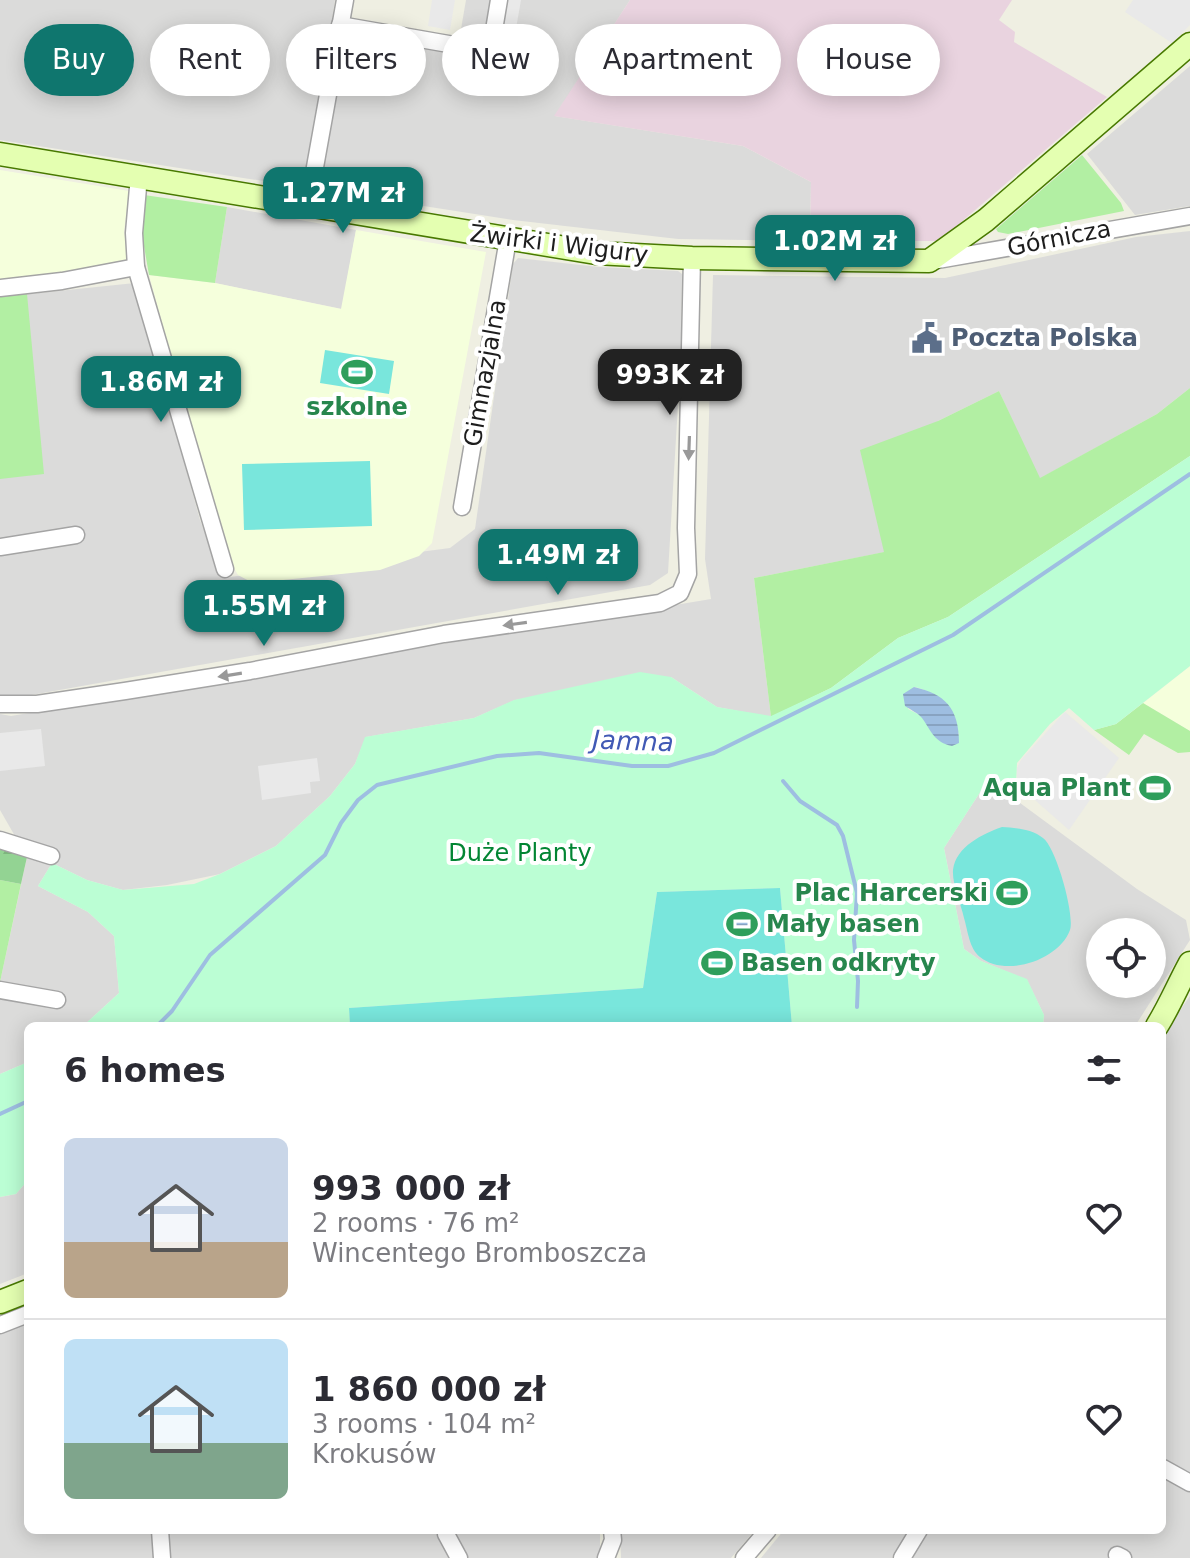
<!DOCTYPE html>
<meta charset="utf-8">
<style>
:root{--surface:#fff;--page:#f7f7f7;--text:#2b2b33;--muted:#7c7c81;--line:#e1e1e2;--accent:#0f766e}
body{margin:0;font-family:"DejaVu Sans",sans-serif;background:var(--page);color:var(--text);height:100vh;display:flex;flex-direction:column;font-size:30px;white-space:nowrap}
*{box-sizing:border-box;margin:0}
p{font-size:26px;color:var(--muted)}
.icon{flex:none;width:44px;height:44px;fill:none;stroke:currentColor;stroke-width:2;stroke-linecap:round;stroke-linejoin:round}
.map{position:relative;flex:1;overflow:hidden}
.drawer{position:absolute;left:24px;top:1022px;width:1142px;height:512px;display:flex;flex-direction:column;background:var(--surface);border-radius:12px;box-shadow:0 4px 20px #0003}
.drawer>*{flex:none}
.banner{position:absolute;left:24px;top:24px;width:1142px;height:72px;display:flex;gap:16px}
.tools{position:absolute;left:1086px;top:918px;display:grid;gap:16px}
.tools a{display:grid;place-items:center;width:80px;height:80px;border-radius:50%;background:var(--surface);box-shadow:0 4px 20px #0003;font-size:40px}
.price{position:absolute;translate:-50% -68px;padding:0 18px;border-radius:16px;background:var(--accent);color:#fff;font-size:26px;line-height:52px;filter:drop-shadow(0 2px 4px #0008)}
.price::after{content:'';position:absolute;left:50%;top:48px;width:24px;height:18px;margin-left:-12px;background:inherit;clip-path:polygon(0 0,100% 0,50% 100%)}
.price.current{background:#222;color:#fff}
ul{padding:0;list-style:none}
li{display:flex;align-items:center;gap:24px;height:200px;padding:0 40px}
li+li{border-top:2px solid var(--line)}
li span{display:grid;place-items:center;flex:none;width:224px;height:160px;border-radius:12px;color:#555}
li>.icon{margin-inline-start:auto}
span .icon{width:96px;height:96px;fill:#fffc;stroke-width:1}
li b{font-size:34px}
h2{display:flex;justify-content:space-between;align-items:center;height:96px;padding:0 40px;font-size:34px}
.pill{padding:0 28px;border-radius:36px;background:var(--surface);box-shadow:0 4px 20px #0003;font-size:28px;line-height:72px}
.pill.current{background:var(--accent);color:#fff}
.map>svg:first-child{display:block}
.residential{fill:#dbdbda;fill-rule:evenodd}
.industrial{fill:#e9d3df}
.education{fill:#f5ffdc}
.grass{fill:#b2efa3}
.forest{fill:url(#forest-firs)}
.park{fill:#bbfed4;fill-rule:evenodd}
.pitch{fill:#79e6dc}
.parking{fill:#e9e9e9}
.water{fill:url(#water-rules)}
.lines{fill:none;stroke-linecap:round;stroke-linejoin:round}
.stream{stroke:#9ebee1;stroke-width:4}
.street-casing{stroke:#a4a4a4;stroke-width:19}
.secondary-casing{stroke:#487900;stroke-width:25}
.street{stroke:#fff;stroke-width:16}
.secondary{stroke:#e4ffb1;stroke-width:22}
.oneway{fill:#999}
.labels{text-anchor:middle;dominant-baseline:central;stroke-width:8;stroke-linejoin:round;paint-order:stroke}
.street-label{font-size:24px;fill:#1d1d1d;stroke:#fff}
.service-label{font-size:24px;font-weight:bold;fill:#4e5e75;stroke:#fff;text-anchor:start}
.leisure-label{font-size:24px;font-weight:bold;fill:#27864d;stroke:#fff;text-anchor:end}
.park-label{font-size:24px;fill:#028533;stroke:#fff}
.water-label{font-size:26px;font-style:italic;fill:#4159b5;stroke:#fff}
</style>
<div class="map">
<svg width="1190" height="1558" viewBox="0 0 1190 1558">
<defs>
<pattern id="forest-firs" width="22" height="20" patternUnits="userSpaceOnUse" patternTransform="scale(2)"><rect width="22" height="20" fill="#93d393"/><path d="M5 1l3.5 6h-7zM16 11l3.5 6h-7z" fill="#7eb57e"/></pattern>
<pattern id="water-rules" width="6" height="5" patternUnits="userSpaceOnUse" patternTransform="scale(2)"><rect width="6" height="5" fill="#9ebee1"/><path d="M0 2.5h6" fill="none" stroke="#88a3c1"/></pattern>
</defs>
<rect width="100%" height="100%" fill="#efefe2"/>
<g class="residential">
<polygon points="0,0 335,0 330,33 460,35 466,0 630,0 555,116 743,146 811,182 810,241 678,239 513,220 0,140"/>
<polygon points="1190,66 1190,206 1135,215 1087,154"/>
<polygon points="227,207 356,230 342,309 215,283"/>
<polygon points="1190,231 1190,388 1157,414 1039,479 999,391 938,421 885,552 754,578 771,717 717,707 671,677 515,700 474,718 366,737 355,764 330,796 276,846 220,874 167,885 123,890 87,880 52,863 38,886 88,912 114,936 119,993 83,1026 28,1026 28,1062 0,1074 0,982 27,857 0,810 0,714 11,716 711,599 705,559 713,275 945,278 1136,237"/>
<polygon points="518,258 599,267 678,271 682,274 681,354 668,573 650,585 9,699 0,698 0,297 135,283 200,520 222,578 450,548 475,529 513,264"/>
<path d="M986 783 1008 794 1137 889 1186 920 1190 940 1135 1026H1043L1044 1015 1027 980 981 961 964 949 944 848ZM1100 932H1152V984H1100Z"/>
<polygon points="1190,996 1190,1558 911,1558 928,1530 1162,1530 1162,1036"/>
<polygon points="28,1180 28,1273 0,1284 0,1197 16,1194"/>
<polygon points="28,1322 28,1530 155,1530 157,1558 0,1558 0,1333"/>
<polygon points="168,1530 600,1530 600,1558 171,1558"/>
<polygon points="620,1530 755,1530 731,1558 621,1558"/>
<polygon points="784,1530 909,1530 892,1558 761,1558"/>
</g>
<polygon class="industrial" points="630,0 1012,0 999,20 1015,32 1014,42 1107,97 939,241 810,241 811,182 743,146 554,116"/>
<g class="education">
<polygon points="0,170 129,191 124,231 128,265 0,282"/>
<polygon points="356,230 486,252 432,543 419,556 380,570 253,583 238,575 225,552 149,275 215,283 341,309"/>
<polygon points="1190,666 1190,731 1143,703"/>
</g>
<g class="grass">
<polygon points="1082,155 1121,203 1124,211 1008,234 998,232 996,229"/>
<polygon points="144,195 227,207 215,283 149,275 140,223"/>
<polygon points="27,294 44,474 0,479 0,297"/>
<polygon points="1190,388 1190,456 948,617 898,638 831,688 771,717 754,578 884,552 860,450 938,421 999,391 1040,478 1157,414"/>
<polygon points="1143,703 1190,731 1190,752 1178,753 1144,734 1129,755 1094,730 1116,724"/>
<polygon points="0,880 21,884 0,982"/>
</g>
<polygon class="forest" points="0,846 24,852 27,857 21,884 0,880"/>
<g class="park">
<path d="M1190 456V666L1116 724 1094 730 1069 708 1050 724 1017 763 1016 784 1007 785 986 783 944 848 964 949 981 961 1027 979 1044 1015 1043 1026H792L780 888 657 892 643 988 349 1008 350 1026H83L119 993 114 936 88 912 38 886 52 863 87 880 123 890 194 884 220 874 276 846 330 796 355 764 365 737 474 718 514 700 640 672 671 677 717 707 771 716 831 688 898 638 948 617ZM914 687C940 692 952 711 959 735L908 709Z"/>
<polygon points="28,1062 28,1180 16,1194 0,1197 0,1074"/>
</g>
<g class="pitch">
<polygon points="325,350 394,361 389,394 320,383"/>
<polygon points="370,461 372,526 244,530 242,464"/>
<path d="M1002 827C1016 828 1032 829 1043 838 1056 847 1075 915 1070 930 1059 960 1006 978 980 957 969 948 968 931 964 918 961 904 952 884 953 870 956 846 983 834 1002 827Z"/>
<polygon points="780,888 792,1026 350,1026 349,1008 643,988 657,892"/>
</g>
<g class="parking">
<polygon points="432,0 455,0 450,30 428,26"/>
<polygon points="506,0 521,0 511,57 496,54"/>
<polygon points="1133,0 1190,0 1190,25 1172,43 1125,12"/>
<polygon points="1065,712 1119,758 1069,830 1019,786 1017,781 1017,768 1021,760"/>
<polygon points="41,729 45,766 0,771 0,733"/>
<polygon points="317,758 320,781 310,782 311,793 262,800 258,766"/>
</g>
<g class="water">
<path d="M914 687C945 694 959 708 959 743L952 746C934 742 932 732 922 718 918 713 911 710 905 706L903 694Z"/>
<path d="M754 914 758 915V925C748 933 736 940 726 929V923L731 917 744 918Z"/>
</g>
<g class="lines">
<g class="stream">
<polyline points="783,781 800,801 837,825 843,836 857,893 854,940 858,981 857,1007"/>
<polyline points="157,1026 172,1011 210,955 325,855 341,823 358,800 377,785 497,756 539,753 632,766 668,766 714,753 953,635 1190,474"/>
<polyline points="0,1114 28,1101"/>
</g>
<defs>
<g id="street">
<polyline points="340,25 460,46 485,43 494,30 499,0"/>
<polyline points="139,176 134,233 136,267 225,569"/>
<polyline points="308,206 345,0"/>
<polyline points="932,261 1190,216"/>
<polyline points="0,288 62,281 136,267"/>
<polyline points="462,507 508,239"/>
<polyline points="0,547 76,535"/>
<polyline points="0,704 37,704 125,691 250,671 444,634 660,603 680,593 688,574 686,528 692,258"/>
<polyline points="0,840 51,856"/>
<polyline points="0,990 57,1000"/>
<polyline points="0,1325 28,1314"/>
<polyline points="1163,1468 1190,1483"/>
<polyline points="160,1530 162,1558"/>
<polyline points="446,1534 459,1558"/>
<polyline points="1117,1555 1123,1558"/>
<polyline points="606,1558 613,1540 612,1530"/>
<polyline points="744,1558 768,1530"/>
<polyline points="902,1558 919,1530"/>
</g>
<g id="secondary">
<polyline points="0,154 596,253 692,258 929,261 986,220 1190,44"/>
<path d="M1157 1026C1170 1005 1178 985 1190 963"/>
<polyline points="0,1302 28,1291"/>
</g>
</defs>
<use href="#street" class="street-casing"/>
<use href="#secondary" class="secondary-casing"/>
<use href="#street" class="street"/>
<use href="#secondary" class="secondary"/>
</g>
<defs><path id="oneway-solid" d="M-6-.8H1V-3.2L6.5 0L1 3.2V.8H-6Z" transform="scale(2)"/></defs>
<g class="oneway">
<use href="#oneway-solid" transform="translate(689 448) rotate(92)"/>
<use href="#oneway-solid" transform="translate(515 624) rotate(172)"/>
<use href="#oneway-solid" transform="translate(230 675) rotate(171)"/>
</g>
<defs>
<symbol id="civic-bare" viewBox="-9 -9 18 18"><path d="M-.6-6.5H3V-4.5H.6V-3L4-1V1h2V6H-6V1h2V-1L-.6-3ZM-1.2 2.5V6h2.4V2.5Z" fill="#5c6f8a" stroke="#fff" stroke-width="2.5" paint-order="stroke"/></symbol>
<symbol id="stadium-bare" viewBox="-9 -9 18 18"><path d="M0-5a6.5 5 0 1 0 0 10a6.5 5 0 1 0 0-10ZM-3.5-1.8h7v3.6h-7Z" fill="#2e9e5b" stroke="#fff" stroke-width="2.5" paint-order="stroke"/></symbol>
</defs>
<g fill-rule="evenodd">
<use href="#civic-bare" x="905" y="316" width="44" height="44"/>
<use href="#stadium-bare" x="335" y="350" width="44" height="44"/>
<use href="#stadium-bare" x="1133" y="766" width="44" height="44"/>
<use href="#stadium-bare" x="990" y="871" width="44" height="44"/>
<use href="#stadium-bare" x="720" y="902" width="44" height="44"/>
<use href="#stadium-bare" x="695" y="941" width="44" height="44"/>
</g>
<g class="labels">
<g class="street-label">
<text transform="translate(1059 238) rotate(-11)">Górnicza</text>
<text transform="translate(559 244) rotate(7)">Żwirki i Wigury</text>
<text transform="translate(485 373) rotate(-80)">Gimnazjalna</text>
</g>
<g class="service-label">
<text x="951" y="338">Poczta Polska</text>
</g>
<g class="leisure-label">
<text x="357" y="407" text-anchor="middle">szkolne</text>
<text x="1131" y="788">Aqua Plant</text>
<text x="988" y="893">Plac Harcerski</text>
<text x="766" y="924" text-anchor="start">Mały basen</text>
<text x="741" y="963" text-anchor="start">Basen odkryty</text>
</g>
<g class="park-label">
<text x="520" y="853">Duże Planty</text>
</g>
<g class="water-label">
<text transform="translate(633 741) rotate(2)">Jamna</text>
</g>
</g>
</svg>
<div class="tools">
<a><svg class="icon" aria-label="locate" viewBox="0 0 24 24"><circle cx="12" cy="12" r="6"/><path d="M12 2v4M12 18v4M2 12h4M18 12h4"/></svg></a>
</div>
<b class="price" style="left:343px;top:235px">1.27M zł</b>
<b class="price" style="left:835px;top:283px">1.02M zł</b>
<b class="price current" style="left:670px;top:417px">993K zł</b>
<b class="price" style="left:161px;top:424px">1.86M zł</b>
<b class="price" style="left:558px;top:597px">1.49M zł</b>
<b class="price" style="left:264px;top:648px">1.55M zł</b>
<div class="banner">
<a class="pill current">Buy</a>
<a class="pill">Rent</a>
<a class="pill">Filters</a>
<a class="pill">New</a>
<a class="pill">Apartment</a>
<a class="pill">House</a>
</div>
<section class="drawer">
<h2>6 homes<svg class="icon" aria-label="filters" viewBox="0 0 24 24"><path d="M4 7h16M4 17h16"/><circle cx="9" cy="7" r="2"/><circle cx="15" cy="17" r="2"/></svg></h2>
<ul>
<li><span style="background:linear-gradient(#c9d6e8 65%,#b9a48a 0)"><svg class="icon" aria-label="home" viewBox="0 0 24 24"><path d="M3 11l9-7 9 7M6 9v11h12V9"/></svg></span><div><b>993 000 zł</b><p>2 rooms · 76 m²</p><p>Wincentego Bromboszcza</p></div><svg class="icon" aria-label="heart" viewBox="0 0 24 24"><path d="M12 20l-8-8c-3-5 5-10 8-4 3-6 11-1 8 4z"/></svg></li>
<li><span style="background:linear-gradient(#bfe0f5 65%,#7fa58c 0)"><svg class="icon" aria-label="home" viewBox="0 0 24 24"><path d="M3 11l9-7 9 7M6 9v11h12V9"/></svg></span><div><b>1 860 000 zł</b><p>3 rooms · 104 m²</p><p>Krokusów</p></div><svg class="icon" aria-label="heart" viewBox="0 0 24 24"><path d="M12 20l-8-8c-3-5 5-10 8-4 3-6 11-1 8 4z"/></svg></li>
</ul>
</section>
</div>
